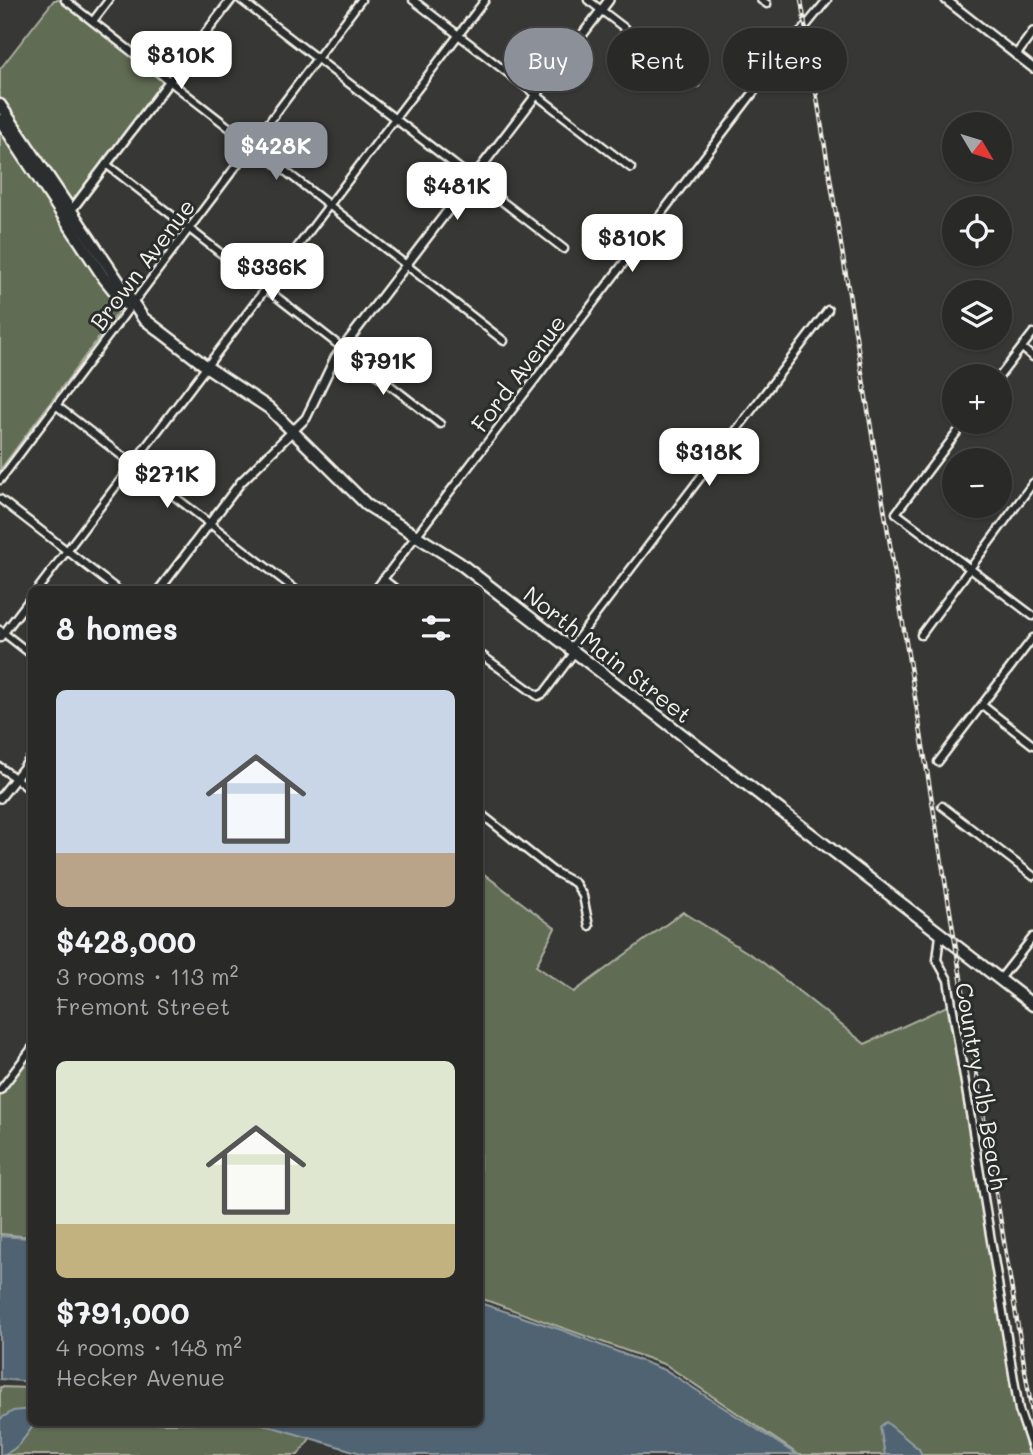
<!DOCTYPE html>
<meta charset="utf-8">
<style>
:root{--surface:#292928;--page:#353534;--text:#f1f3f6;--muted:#a5a6a8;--line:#454545;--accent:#8c9099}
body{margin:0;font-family:Mali,sans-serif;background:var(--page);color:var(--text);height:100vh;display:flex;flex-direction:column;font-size:26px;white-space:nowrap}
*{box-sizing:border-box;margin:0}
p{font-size:23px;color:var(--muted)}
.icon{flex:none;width:38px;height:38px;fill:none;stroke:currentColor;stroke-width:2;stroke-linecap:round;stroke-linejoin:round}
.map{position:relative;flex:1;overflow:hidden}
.side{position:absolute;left:28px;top:586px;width:455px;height:840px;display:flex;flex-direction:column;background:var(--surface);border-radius:10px;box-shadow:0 2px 5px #0004,0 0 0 2px var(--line)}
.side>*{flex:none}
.top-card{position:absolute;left:504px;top:28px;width:424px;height:63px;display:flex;gap:14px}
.needle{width:46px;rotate:128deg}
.tools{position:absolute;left:942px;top:112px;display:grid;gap:14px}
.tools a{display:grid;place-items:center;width:70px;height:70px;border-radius:50%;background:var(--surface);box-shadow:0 2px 5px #0004,0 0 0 2px var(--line);font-size:35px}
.price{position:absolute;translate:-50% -60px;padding:0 16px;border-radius:14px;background:#fff;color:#222;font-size:23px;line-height:46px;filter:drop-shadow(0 2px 4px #0008)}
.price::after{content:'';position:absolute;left:50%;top:42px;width:21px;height:16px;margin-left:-10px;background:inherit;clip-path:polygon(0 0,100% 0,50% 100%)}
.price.on{background:var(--accent);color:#fff}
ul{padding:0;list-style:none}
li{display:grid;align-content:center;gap:14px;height:371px;padding:0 28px}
li span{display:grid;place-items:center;height:217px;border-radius:10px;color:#555}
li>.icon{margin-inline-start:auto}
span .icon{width:126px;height:126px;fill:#fffc;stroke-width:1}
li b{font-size:30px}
h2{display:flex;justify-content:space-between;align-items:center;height:84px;padding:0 28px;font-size:30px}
.chip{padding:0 24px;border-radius:32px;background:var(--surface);box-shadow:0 2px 5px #0004,0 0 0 2px var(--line);font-size:24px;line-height:63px}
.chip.on{background:var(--accent);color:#fff}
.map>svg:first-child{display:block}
.green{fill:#606c53;stroke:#aaae9e;stroke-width:2}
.water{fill:#4f6473;stroke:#919ca2;stroke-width:2}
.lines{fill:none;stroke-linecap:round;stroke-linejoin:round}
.minor-casing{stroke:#f4f1e8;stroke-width:11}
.tertiary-casing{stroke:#f4f1e8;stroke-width:12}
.primary-casing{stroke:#f4f1e8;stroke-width:15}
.minor{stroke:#2a2d2e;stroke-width:6}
.tertiary{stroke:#2a2d2e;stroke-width:7}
.primary{stroke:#2a2d2e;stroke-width:10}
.rail-casing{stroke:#f4f1e8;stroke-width:4.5}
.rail{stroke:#2a2d2e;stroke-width:2;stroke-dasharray:5;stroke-linecap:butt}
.labels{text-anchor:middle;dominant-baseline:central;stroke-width:6;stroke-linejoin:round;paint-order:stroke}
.street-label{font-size:23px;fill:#f4f1e8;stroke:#2a2d2e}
</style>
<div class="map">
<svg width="1033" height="1455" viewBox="0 0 1033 1455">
<rect width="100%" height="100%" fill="#373735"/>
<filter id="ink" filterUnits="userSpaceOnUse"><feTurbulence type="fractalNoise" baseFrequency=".0143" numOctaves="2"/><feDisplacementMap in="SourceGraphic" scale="14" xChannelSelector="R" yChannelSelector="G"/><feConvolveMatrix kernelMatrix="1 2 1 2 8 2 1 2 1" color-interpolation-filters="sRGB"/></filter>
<g filter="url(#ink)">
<g class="green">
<polygon points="54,0 60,0 163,82 71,204 0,105 0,69"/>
<polygon points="0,125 121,308 0,470"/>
<polygon points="480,871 555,928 536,966 574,992 683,912 761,961 865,1044 947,1006 1021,1427 1029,1455 799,1455 666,1365 480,1298"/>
<polygon points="31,1054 31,1237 0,1234 0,1096"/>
<polygon points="0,1387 31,1388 32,1423 266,1423 311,1437 298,1455 0,1455"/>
</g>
<g class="water">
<polygon points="0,1236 31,1238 31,1382 0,1379"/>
<polygon points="480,1303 562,1330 667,1371 797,1455 367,1455 259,1423 480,1423"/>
<path d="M31 1409 32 1423H35C26 1436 16 1453 0 1455V1419L13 1411Z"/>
<polygon points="886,1422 919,1449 922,1455 885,1455 880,1427"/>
</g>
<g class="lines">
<defs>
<g id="minor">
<polyline points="65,0 504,341"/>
<polyline points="241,0 564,249"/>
<polyline points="413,0 631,168"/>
<polyline points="588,0 696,83"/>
<polyline points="761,0 767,4"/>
<polyline points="93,21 109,0"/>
<polyline points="106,164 440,424"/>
<polyline points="1022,348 1033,357"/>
<polyline points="999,377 1033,333"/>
<polyline points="57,406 296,590"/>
<polyline points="965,422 896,513 1033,616"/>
<polyline points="0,480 361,0"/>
<polyline points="0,499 118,590"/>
<polyline points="383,579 397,590"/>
<polyline points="37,590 485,0"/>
<polyline points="375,590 782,55 827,0"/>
<polyline points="0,630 32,655"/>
<polyline points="921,635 1033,483"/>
<polyline points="0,638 32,596"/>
<polyline points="569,650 828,310"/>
<polyline points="480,654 538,696 544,693 574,653"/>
<polyline points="982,705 1033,745"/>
<polyline points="938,762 1033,638"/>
<polyline points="0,767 32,791"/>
<polyline points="942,806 1033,876"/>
<polyline points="480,813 553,871 575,883 583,896 589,926"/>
<polyline points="940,935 937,960 948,980 1019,1410 1033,1451"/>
<polyline points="1000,979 1033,937"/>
<polyline points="0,1090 32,1048"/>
</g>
<g id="tertiary">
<polyline points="946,0 1033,68"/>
<polyline points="1016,55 1033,32"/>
<polyline points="70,212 231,0"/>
<polyline points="159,590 241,482 306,418 335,358 609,0"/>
<polyline points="0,798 32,757"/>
</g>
<g id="primary">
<polyline points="0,105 143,318 207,367 269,408 367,505 458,562 1033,1005"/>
<polyline points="0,120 104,278 125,304 132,304"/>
</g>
</defs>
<use href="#minor" class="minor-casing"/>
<use href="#tertiary" class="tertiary-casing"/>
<use href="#primary" class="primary-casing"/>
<use href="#minor" class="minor"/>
<use href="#tertiary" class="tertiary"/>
<use href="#primary" class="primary"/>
<defs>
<polyline id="rail" points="801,0 1033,1419"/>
</defs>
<use href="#rail" class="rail-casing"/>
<use href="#rail" class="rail"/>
</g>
</g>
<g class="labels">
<g class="street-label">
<text transform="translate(142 264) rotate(-53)">Brown Avenue</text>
<text transform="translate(518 373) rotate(-53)">Ford Avenue</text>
<text transform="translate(608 654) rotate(38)">North Main Street</text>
<text transform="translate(982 1086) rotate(80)">Country Clb Beach</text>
</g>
</g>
</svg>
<div class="tools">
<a><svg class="needle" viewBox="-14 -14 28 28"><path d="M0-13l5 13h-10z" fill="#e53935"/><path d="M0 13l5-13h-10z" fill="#a5a6a8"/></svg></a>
<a><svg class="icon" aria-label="locate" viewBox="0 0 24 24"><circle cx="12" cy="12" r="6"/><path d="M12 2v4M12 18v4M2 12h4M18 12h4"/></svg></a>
<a><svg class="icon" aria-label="layers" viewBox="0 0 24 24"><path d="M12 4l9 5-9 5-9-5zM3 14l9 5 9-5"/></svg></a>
<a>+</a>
<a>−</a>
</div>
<b class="price" style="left:181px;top:91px">$810K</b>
<b class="price on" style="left:276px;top:182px">$428K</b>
<b class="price" style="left:457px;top:222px">$481K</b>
<b class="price" style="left:632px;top:274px">$810K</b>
<b class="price" style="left:272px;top:303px">$336K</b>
<b class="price" style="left:383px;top:397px">$791K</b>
<b class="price" style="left:709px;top:488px">$318K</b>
<b class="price" style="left:167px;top:510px">$271K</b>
<div class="top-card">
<a class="chip on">Buy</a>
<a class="chip">Rent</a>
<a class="chip">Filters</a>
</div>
<section class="side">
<h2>8 homes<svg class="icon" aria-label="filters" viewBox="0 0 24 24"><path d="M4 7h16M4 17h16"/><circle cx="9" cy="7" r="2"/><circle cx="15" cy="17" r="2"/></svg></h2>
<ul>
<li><span style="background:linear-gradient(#c9d6e8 75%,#b9a48a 0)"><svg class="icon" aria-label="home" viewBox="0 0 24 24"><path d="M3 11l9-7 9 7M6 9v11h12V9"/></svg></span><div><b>$428,000</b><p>3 rooms · 113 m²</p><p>Fremont Street</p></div></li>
<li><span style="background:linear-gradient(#dfe7d0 75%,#c2b280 0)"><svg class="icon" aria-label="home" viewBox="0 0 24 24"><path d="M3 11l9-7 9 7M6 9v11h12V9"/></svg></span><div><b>$791,000</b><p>4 rooms · 148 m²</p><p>Hecker Avenue</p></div></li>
</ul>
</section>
</div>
